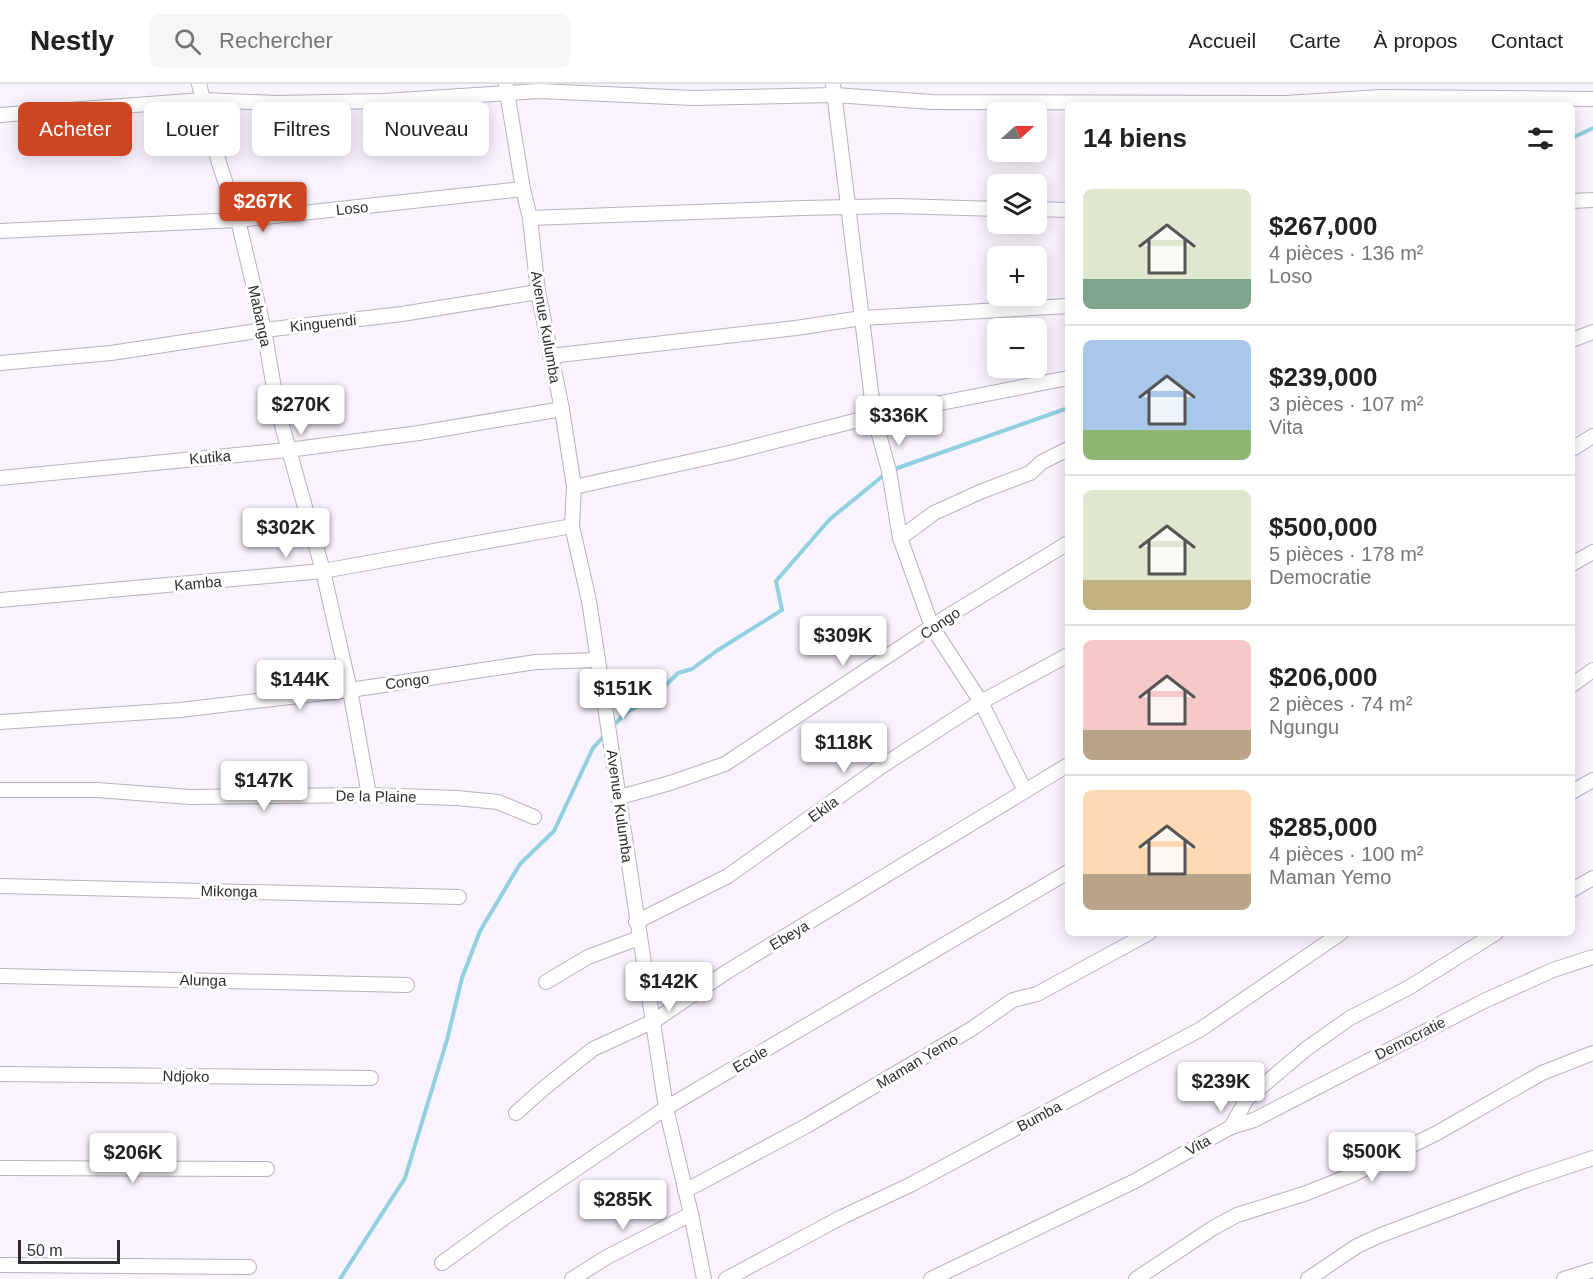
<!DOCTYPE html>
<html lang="fr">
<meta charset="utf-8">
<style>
:root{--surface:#fff;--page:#f6f6f6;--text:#222;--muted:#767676;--line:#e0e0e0;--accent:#ce4521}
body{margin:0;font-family:Arial,sans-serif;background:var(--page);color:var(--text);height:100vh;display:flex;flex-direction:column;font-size:22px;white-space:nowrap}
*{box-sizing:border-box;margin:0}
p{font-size:20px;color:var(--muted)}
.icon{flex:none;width:33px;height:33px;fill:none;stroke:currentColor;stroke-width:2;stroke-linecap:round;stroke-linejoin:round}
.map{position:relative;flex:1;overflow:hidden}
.details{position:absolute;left:1065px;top:18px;width:510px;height:834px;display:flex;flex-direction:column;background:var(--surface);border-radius:9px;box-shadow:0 3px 15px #0003}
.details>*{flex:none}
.guide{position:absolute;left:18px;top:18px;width:570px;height:54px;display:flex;gap:12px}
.needle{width:39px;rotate:69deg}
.buttons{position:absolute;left:987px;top:18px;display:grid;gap:12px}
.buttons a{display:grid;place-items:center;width:60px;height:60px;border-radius:9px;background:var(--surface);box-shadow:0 3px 15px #0003;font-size:30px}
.scale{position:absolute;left:18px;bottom:15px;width:102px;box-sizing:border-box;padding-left:6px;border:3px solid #2f2d32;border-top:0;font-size:16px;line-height:21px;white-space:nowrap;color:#2f2d32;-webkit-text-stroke:4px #fff;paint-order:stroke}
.price{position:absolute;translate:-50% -51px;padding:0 14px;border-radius:6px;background:#fff;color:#222;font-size:20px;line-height:39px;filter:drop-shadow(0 2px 3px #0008)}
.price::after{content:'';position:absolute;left:50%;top:36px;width:18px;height:14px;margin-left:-9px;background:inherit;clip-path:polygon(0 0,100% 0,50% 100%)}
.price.active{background:var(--accent);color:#fff}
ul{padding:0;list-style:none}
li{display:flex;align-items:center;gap:18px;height:150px;padding:0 18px}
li+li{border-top:2px solid var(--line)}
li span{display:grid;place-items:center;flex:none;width:168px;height:120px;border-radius:9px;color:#555}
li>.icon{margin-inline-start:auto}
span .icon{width:72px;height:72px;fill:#fffc;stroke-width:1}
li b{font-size:26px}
h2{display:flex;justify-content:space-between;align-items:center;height:72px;padding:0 18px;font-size:26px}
.pill{padding:0 21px;border-radius:9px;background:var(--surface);box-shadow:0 3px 15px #0003;font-size:21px;line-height:54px}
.pill.active{background:var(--accent);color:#fff}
header{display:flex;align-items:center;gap:36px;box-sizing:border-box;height:84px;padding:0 30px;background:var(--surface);border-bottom:2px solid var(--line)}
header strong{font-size:28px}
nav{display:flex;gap:33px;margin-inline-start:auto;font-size:21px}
.search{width:420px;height:54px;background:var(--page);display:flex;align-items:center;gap:15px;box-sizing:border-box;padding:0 21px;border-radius:9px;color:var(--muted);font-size:22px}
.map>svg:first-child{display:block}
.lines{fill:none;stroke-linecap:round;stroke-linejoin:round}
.stream{stroke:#90d0e1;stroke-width:4}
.minor-casing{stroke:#b8b1be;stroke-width:16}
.minor{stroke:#fff;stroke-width:14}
.labels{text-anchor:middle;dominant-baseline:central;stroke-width:6;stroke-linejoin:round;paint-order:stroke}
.street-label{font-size:15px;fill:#2f2d32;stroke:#fff}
</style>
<header>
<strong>Nestly</strong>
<div class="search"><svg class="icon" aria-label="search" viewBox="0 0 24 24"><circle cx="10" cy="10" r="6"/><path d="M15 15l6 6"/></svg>Rechercher</div>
<nav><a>Accueil</a><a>Carte</a><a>À propos</a><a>Contact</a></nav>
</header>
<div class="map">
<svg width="1593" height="1195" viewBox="0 0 1593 1195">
<rect width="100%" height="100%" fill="#f9f3fd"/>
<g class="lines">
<g class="stream">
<polyline points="1572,54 1593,44"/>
<polyline points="611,644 627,628 653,614 678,589 692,585 718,566 782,526 776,497 830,435 889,387 1068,324"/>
<polyline points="340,1195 405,1094 447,956 462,894 480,847 520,780 554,747 593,664 606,650"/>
</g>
<defs>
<g id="minor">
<polyline points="199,0 219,79 238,136 264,246 278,327 323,487 350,606 369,711"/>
<polyline points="833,0 874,332 889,387 900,454 932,543 981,618 1025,707"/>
<polyline points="506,2 523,105 530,134 538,208 562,325 574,403 572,442 589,517 666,1024 691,1130 704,1195"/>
<polyline points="0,31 203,16 277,19 384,17 539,7 693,14 835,11 932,18 1286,19 1381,13 1593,15"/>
<polyline points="1572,117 1593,116"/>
<polyline points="1036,125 1068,126"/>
<polyline points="530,134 803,124 897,122 998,125"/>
<polyline points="0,147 238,136 523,105"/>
<polyline points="1572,256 1593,248"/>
<polyline points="550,272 796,244 862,234 1068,222"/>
<polyline points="0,279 111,269 264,246 402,230 538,208"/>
<polyline points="1572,365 1593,352"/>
<polyline points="0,394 288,366 419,349 562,325"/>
<polyline points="574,403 729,369 874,332 1068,294"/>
<polyline points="900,454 934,429 980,408 1030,389 1042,378 1068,365"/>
<polyline points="1572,480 1593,468"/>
<polyline points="0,516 323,487 572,442"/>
<polyline points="1572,601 1593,586"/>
<polyline points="0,638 180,626 350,606 536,578 598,576"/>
<polyline points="0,706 97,706 190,713 369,711 457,714 498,718 534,733"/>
<polyline points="1572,708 1593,696"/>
<polyline points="620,713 670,699 725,680 948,532 1068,459"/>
<polyline points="0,802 459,813"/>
<polyline points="1572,806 1593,794"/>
<polyline points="636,838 728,792 882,682 981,618 1068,571"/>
<polyline points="0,892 407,901"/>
<polyline points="546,898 588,873 639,854"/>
<polyline points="0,990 371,994"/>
<polyline points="516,1029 544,1004 593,965 654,937 728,887 1068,681"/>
<polyline points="1231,1043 1254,1036 1482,918 1553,886 1593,873"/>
<polyline points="0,1084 267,1085"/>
<polyline points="685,1107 808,1041 973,944 1013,916 1037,910 1149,849"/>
<polyline points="442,1179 504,1134 666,1024 1068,788"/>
<polyline points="0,1181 249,1183"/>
<polyline points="572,1195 607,1173 691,1130"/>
<polyline points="726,1195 842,1133 910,1101 1201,945 1341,849"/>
<polyline points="931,1195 1135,1097 1231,1043 1247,1015 1306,965 1350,934 1408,904 1496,849"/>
<polyline points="1136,1195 1213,1144 1237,1131 1304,1110 1352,1091 1437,1049 1542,989 1593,969"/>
<polyline points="1308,1195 1357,1162 1381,1151 1527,1096 1593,1074"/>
<polyline points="1564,1195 1593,1186"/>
</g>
</defs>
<use href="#minor" class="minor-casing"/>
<use href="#minor" class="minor"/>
</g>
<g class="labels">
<g class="street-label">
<text transform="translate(352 124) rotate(-6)">Loso</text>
<text transform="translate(260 232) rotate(78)">Mabanga</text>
<text transform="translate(323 239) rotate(-6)">Kinguendi</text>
<text transform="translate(546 243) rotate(80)">Avenue Kulumba</text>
<text transform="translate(210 373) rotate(-5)">Kutika</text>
<text transform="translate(198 499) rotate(-5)">Kamba</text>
<text transform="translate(940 539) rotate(-34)">Congo</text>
<text transform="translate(407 597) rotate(-8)">Congo</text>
<text transform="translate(376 712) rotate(1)">De la Plaine</text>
<text transform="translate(620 722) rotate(82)">Avenue Kulumba</text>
<text transform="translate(823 725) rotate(-36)">Ekila</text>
<text transform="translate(229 807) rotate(1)">Mikonga</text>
<text transform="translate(789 851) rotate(-31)">Ebeya</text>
<text transform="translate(203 896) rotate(1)">Alunga</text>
<text transform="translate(1410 954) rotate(-27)">Democratie</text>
<text transform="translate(750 975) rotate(-30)">Ecole</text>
<text transform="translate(917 977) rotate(-31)">Maman Yemo</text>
<text transform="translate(186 992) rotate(1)">Ndjoko</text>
<text transform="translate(1039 1032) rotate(-28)">Bumba</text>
<text transform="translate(1198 1061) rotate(-29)">Vita</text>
</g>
</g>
</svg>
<div class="buttons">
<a><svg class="needle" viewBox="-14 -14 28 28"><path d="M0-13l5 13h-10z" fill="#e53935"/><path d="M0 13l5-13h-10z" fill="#767676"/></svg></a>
<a><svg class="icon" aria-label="layers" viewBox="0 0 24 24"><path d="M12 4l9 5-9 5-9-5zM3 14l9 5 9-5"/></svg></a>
<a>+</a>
<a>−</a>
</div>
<div class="scale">50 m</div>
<b class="price active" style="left:263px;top:149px">$267K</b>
<b class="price" style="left:301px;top:352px">$270K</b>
<b class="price" style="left:899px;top:363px">$336K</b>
<b class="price" style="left:286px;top:475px">$302K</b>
<b class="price" style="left:843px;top:583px">$309K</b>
<b class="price" style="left:300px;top:627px">$144K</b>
<b class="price" style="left:623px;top:636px">$151K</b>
<b class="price" style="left:844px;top:690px">$118K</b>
<b class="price" style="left:264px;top:728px">$147K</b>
<b class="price" style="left:669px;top:929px">$142K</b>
<b class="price" style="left:1221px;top:1029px">$239K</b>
<b class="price" style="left:1372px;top:1099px">$500K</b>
<b class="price" style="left:133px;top:1100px">$206K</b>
<b class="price" style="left:623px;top:1147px">$285K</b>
<div class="guide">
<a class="pill active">Acheter</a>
<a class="pill">Louer</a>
<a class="pill">Filtres</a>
<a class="pill">Nouveau</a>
</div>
<section class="details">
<h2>14 biens<svg class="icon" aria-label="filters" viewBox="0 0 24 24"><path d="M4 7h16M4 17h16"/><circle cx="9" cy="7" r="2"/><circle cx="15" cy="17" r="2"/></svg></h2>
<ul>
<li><span style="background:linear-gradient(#dfe7d0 75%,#7fa58c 0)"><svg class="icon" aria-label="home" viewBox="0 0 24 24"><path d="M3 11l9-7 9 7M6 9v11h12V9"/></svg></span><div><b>$267,000</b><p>4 pièces · 136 m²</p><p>Loso</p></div></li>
<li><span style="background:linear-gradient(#a9c7e8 75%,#8fb573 0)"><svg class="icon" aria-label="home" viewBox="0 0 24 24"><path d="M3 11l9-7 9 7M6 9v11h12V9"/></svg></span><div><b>$239,000</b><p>3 pièces · 107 m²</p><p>Vita</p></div></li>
<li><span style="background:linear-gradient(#dfe7d0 75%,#c2b280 0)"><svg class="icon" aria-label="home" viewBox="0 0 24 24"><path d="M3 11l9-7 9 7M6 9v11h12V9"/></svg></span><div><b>$500,000</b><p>5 pièces · 178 m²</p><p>Democratie</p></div></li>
<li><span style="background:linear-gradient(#f6c9c9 75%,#b9a48a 0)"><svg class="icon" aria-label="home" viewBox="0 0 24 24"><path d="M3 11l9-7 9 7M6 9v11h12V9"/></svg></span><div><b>$206,000</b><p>2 pièces · 74 m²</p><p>Ngungu</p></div></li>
<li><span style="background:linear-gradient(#ffd9b3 70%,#b9a48a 0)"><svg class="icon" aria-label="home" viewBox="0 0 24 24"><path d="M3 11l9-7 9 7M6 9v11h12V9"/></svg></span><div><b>$285,000</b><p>4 pièces · 100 m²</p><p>Maman Yemo</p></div></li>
</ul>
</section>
</div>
